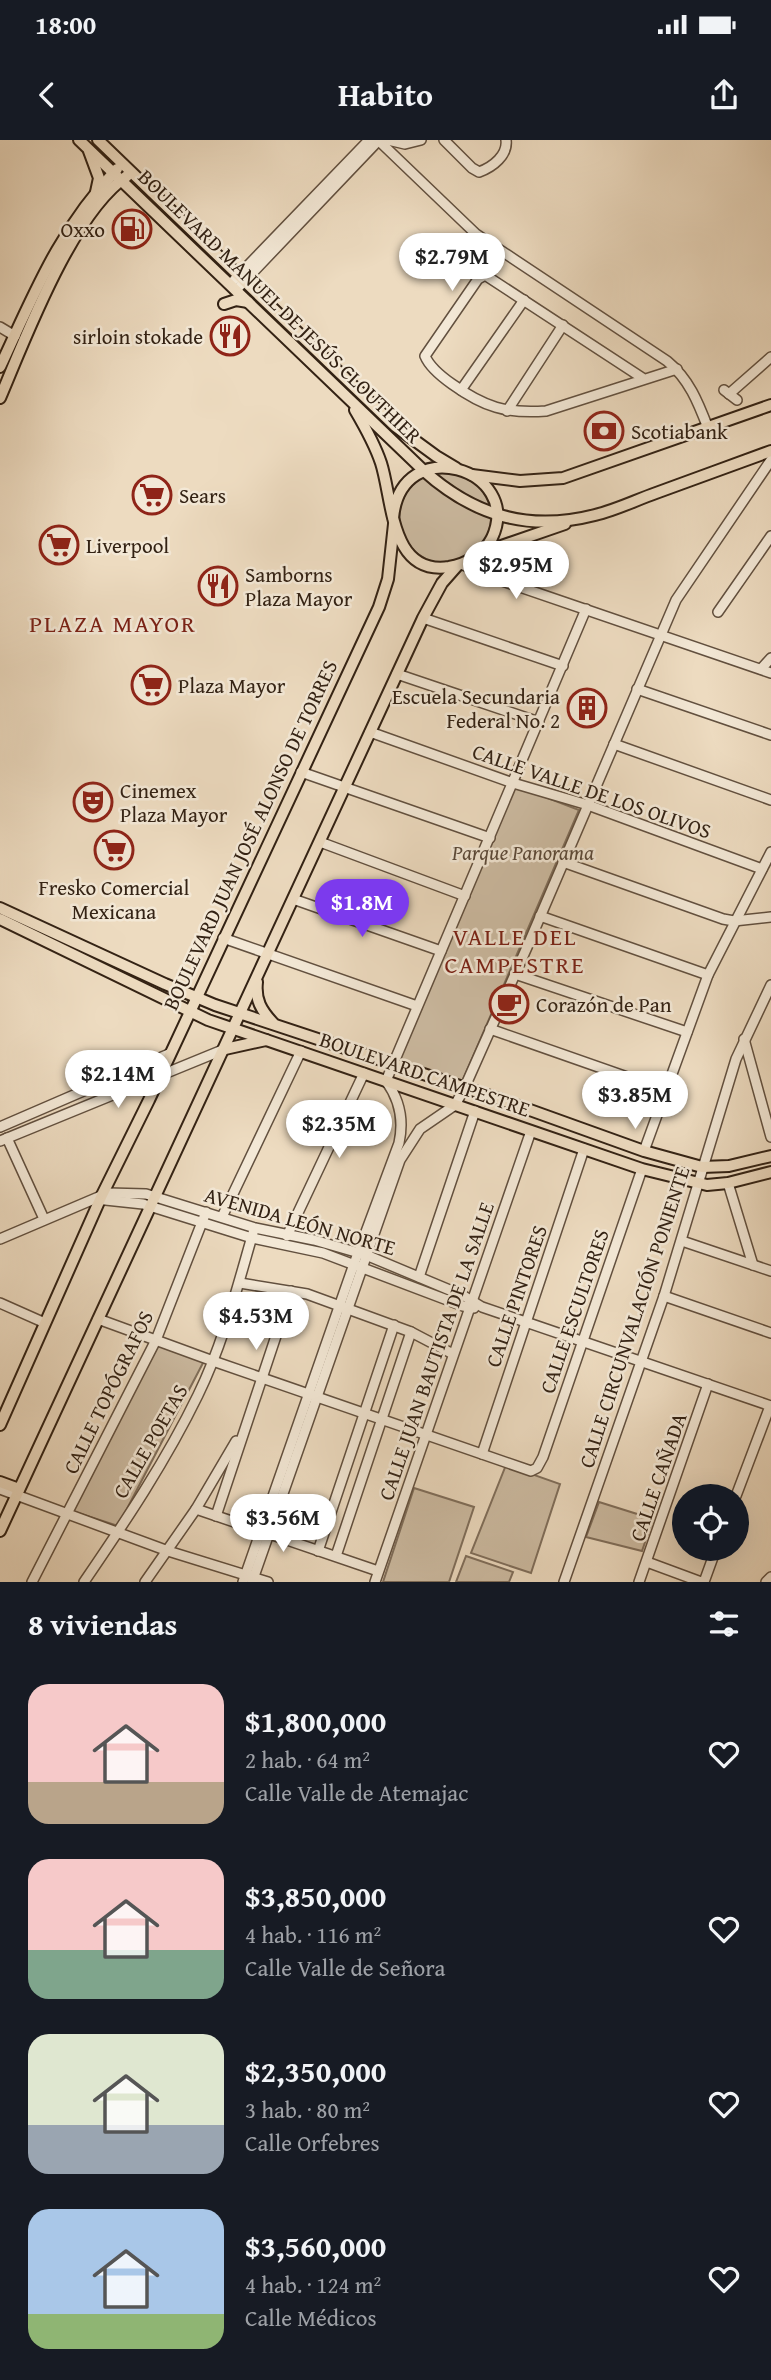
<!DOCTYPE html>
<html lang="es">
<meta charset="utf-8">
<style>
:root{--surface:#171b24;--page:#20242c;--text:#f1f3f6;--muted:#9ea1a6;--accent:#7c3aed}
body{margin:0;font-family:"Gentium Book Plus",serif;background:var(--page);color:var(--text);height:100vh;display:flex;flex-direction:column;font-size:26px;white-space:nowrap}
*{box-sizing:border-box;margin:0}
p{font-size:23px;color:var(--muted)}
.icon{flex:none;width:38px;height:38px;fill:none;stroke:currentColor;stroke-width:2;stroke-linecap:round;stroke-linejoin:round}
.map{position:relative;height:1442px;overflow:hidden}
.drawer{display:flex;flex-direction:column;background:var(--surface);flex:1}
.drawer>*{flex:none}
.fabs{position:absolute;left:672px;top:1344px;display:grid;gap:14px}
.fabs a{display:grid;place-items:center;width:77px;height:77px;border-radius:50%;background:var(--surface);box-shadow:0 7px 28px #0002;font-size:35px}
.price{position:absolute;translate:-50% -60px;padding:0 16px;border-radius:24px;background:#fff;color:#222;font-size:23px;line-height:46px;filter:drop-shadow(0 2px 4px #0008)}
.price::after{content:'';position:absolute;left:50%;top:42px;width:21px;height:16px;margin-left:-10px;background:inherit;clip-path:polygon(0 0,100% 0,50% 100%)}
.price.selected{background:var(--accent);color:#fff}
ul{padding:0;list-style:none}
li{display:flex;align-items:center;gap:21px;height:175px;padding:0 28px}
li span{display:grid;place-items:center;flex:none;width:196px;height:140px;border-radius:21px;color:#555}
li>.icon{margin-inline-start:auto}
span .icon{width:84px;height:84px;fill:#fffc;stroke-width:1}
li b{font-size:30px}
h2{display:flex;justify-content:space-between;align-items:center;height:84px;padding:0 28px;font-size:30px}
.status{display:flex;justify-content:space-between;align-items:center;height:49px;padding:0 35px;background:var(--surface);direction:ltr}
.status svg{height:19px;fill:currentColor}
header{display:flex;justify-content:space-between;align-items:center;height:91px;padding:0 28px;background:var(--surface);font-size:32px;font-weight:700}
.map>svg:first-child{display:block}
.green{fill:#cdbca3;stroke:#806f5c;stroke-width:2}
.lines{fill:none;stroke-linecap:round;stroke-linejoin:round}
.minor-casing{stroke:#62503f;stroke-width:12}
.major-casing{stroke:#332214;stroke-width:14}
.minor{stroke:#f3e8d6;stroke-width:9}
.major{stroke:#eddbc0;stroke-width:10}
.labels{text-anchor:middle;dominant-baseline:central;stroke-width:5;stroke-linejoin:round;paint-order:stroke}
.poi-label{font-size:21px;fill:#332214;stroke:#f3e8d6;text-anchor:start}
.street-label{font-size:21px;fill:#332214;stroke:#f3e8d6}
.park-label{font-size:21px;font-style:italic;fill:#5a4838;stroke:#f3e8d6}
.quarter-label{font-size:24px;letter-spacing:2px;fill:#7a1f14;stroke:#f3e8d6}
</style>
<div class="status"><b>18:00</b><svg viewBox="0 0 49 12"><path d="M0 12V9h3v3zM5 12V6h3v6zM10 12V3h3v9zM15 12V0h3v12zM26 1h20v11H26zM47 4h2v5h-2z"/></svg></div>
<header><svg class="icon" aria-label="back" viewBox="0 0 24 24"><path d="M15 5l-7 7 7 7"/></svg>Habito<svg class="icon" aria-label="share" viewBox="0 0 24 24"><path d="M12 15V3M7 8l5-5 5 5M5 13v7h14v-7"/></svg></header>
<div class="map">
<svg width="771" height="1442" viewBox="0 0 771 1442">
<rect width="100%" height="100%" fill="#eddbc0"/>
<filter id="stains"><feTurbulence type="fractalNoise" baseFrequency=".00286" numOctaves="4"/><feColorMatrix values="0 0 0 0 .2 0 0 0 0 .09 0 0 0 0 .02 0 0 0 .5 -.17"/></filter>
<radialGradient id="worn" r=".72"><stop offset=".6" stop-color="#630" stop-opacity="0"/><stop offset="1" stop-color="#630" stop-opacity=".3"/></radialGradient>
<g class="green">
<path d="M446 331C467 337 484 343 490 367L471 359 434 333Z"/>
<path d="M424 336 454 361 491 377C491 394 484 403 471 413 417 451 369 369 424 336Z"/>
<polygon points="514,645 579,670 462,942 396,919"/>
<polygon points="158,1205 204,1221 118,1386 72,1371"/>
<polygon points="506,1325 560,1344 531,1433 471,1413"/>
<polygon points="414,1348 474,1367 449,1442 383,1442"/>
<polygon points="599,1362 653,1379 642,1411 586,1397"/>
<polygon points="466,1416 513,1432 509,1442 456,1442"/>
</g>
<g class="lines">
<defs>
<g id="minor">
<path d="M378 0 476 94 667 221C689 239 698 262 708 288"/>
<polyline points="388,0 405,4 421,0"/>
<path d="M444 0 472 28 479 32C493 27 508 15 506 0"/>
<polyline points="234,140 369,0"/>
<polyline points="236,150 379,0"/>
<polyline points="0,187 15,196"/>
<path d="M644 239 485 135 478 139 425 216C430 228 442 237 452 244 484 267 506 274 546 271L677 229"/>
<polyline points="461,250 524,160"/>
<polyline points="724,250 737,260"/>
<polyline points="729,254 771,217"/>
<polyline points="507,271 563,185"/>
<polyline points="462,424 476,432 771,533"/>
<polyline points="718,472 771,396"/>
<polyline points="423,478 563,526"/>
<polyline points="761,529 771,518"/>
<polyline points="397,534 539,582"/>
<polyline points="637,549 771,595"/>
<polyline points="370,592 513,643 588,665 762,729"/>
<polyline points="614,604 771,660"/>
<polyline points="301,632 490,698"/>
<polyline points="320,702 465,756"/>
<polyline points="563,722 723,779 734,781 771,777"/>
<polyline points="293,759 441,811"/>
<polyline points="540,776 708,835"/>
<polyline points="223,798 417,866"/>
<polyline points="515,834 687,892"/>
<polyline points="490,889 667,951"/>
<polyline points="744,899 771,997"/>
<polyline points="0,987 169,914"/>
<polyline points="7,998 44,1079"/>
<polyline points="0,1001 225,909"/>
<polyline points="644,1011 708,835 771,712"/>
<polyline points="728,1043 753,1125"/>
<polyline points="96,1059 143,1064 252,1098 323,1113 463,1166 474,1168"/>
<polyline points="222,1077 301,911"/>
<polyline points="287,1096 364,933"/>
<polyline points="0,1099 108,1053 146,1054 255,1088 314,1100 366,1115 464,1156 482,1167 771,1266"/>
<polyline points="682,1101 771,1131"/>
<polyline points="419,1137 475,971"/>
<polyline points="240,1143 307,1154 411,1192 453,1214"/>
<polyline points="664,1156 771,1193"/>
<polyline points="0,1163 45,1183"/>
<polyline points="98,1179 213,1221 531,1331 537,1328 543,1317 642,1029"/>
<polyline points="482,1314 584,1009"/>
<polyline points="0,1349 168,1411 268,1442"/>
<polyline points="736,1356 770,1266"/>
<polyline points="196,1369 378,1431"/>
<polyline points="216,1376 291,1151"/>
<polyline points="318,1411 394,1185"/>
<polyline points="336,1416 411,1192"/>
<polyline points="647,1422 701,1442"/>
<polyline points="32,1442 156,1200 206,1072"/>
<path d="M84 1442C125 1382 166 1321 198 1255 223 1204 237 1148 253 1093"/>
<polyline points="145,1442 196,1369 236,1301"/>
<path d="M243 1442 354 1124 399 1003C404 980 400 960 386 941L586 469"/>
<polyline points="252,1442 400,1020 420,989 455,965 464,949 528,805 676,460 771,320"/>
<polyline points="375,1442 531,991"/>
<polyline points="564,1442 664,1156 736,919 771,845"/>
<polyline points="639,1442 708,1244"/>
<polyline points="704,1442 716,1409"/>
<polyline points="766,1442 771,1437"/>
</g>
<g id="major">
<path d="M79 0 423 330C474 376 529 392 595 375 616 370 636 360 656 353 694 339 733 325 771 311"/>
<polyline points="98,0 395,286 436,316 456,328"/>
<polyline points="89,11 99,38 96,52"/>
<polyline points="224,164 236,160 248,162"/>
<path d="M0 227C35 152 59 90 117 29"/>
<path d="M0 258C26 197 72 73 127 36"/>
<path d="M355 270C365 287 375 305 381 323 393 360 390 436 449 427 466 424 484 414 492 398 524 329 401 291 393 378"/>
<polyline points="472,335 520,341 563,338 771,265"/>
<polyline points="481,413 565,384"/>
<polyline points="0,768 165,844 215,865 502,960 644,1011 702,1027 729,1026 771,1016"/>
<polyline points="0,779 208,880 642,1029 707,1045 728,1043 771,1032"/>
<path d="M257 842C255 860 261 870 273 883"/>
<polyline points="225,909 266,900"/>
<polyline points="0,1285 102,1055 149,960 379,467 388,439 394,384"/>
<polyline points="0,1342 19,1349"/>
<polyline points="0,1391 423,478 442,443 457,426"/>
</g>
</defs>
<use href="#minor" class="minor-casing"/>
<use href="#major" class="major-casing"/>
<use href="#minor" class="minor"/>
<use href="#major" class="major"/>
</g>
<defs>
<symbol id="fuel-ring" viewBox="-11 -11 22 22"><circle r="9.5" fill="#f3e8d6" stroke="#8f2418" stroke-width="1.5"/><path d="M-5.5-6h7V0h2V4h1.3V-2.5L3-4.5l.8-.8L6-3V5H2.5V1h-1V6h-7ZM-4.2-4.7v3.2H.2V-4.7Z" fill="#8f2418"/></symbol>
<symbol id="restaurant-ring" viewBox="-11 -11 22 22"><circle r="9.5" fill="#f3e8d6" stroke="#8f2418" stroke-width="1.5"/><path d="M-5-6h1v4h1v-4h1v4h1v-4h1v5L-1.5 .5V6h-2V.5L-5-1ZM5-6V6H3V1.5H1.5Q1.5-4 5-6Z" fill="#8f2418"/></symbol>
<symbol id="bank-ring" viewBox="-11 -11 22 22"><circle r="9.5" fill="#f3e8d6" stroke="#8f2418" stroke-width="1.5"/><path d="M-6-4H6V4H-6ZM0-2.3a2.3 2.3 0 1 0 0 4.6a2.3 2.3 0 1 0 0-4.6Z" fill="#8f2418"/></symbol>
<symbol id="supermarket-ring" viewBox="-11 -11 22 22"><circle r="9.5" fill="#f3e8d6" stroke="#8f2418" stroke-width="1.5"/><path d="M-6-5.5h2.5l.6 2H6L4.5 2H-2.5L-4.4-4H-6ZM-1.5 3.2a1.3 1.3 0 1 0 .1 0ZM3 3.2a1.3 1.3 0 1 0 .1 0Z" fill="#8f2418"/></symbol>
<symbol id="building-ring" viewBox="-11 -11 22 22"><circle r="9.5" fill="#f3e8d6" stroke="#8f2418" stroke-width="1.5"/><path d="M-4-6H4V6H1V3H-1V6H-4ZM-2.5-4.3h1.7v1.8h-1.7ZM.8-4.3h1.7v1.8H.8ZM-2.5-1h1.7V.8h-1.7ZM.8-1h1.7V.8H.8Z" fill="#8f2418"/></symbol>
<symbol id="theatre-ring" viewBox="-11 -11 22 22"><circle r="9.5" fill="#f3e8d6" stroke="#8f2418" stroke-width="1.5"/><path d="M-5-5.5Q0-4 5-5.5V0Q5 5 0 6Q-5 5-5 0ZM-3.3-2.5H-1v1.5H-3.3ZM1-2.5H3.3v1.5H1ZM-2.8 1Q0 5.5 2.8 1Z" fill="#8f2418"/></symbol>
<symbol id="cafe-ring" viewBox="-11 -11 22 22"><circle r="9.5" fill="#f3e8d6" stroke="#8f2418" stroke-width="1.5"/><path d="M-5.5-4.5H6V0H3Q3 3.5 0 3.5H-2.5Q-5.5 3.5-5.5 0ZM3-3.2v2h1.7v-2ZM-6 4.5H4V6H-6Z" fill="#8f2418"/></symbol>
</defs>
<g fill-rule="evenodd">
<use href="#fuel-ring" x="110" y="67" width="44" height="44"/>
<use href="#restaurant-ring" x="208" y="174" width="44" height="44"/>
<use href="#bank-ring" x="582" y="269" width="44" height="44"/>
<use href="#supermarket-ring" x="130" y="333" width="44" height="44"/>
<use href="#supermarket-ring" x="37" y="383" width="44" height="44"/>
<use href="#restaurant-ring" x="196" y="424" width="44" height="44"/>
<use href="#supermarket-ring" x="129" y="523" width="44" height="44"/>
<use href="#building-ring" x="565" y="546" width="44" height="44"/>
<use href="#theatre-ring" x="71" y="640" width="44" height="44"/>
<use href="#supermarket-ring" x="92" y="688" width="44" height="44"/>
<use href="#cafe-ring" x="487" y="842" width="44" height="44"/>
</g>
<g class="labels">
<g class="poi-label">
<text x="105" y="89" text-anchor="end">Oxxo</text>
<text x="203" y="196" text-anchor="end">sirloin stokade</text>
<text x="631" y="291">Scotiabank</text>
<text x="179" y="355">Sears</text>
<text x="86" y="405">Liverpool</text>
<text x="245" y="434">Samborns<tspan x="245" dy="24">Plaza Mayor</tspan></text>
<text x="178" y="545">Plaza Mayor</text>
<text x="560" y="556" text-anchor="end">Escuela Secundaria<tspan x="560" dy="24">Federal No. 2</tspan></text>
<text x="120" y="650">Cinemex<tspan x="120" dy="24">Plaza Mayor</tspan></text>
<text x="114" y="747" text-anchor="middle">Fresko Comercial<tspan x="114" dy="24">Mexicana</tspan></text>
<text x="536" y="864">Corazón de Pan</text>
</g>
<g class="street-label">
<text transform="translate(280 166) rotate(44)">BOULEVARD MANUEL DE JESÚS CLOUTHIER</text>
<text transform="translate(592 651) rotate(19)">CALLE VALLE DE LOS OLIVOS</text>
<text transform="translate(250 695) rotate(-65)">BOULEVARD JUAN JOSÉ ALONSO DE TORRES</text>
<text transform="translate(425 934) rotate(19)">BOULEVARD CAMPESTRE</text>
<text transform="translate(300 1081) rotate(16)">AVENIDA LEÓN NORTE</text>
<text transform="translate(516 1156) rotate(-71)">CALLE PINTORES</text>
<text transform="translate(574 1171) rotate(-71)">CALLE ESCULTORES</text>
<text transform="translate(634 1177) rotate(-72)">CALLE CIRCUNVALACIÓN PONIENTE</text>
<text transform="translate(436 1211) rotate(-71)">CALLE JUAN BAUTISTA DE LA SALLE</text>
<text transform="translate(108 1252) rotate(-64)">CALLE TOPÓGRAFOS</text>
<text transform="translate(150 1301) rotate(-60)">CALLE POETAS</text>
<text transform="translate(658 1337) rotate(-71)">CALLE CAÑADA</text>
</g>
<g class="park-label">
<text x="523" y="712">Parque Panorama</text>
</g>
<g class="quarter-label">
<text x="113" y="483">PLAZA MAYOR</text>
<text x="515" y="796">VALLE DEL<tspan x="515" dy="28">CAMPESTRE</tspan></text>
</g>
</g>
<rect width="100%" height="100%" filter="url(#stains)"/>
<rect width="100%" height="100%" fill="url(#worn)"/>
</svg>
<div class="fabs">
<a><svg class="icon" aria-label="locate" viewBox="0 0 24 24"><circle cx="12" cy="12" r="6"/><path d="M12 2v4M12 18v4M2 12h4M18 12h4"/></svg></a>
</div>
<b class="price" style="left:452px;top:153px">$2.79M</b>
<b class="price" style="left:516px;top:461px">$2.95M</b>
<b class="price selected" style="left:362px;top:799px">$1.8M</b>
<b class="price" style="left:118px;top:970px">$2.14M</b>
<b class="price" style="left:635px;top:991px">$3.85M</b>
<b class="price" style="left:339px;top:1020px">$2.35M</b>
<b class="price" style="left:256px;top:1212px">$4.53M</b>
<b class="price" style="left:283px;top:1414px">$3.56M</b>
</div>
<section class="drawer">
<h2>8 viviendas<svg class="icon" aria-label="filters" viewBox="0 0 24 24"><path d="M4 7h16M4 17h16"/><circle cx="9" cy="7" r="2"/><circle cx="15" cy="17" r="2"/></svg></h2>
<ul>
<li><span style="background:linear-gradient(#f6c9c9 70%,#b9a48a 0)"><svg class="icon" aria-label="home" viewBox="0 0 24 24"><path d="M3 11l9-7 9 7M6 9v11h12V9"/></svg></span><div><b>$1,800,000</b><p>2 hab. · 64 m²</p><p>Calle Valle de Atemajac</p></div><svg class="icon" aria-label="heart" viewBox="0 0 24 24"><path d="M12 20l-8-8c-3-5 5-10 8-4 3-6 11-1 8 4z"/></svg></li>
<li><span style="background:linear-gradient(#f6c9c9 65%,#7fa58c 0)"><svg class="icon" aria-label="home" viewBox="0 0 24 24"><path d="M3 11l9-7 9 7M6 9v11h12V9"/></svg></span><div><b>$3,850,000</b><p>4 hab. · 116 m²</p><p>Calle Valle de Señora</p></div><svg class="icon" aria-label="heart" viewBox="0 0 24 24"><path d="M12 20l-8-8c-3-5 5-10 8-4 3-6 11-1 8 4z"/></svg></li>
<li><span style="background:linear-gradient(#dfe7d0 65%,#9aa5b1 0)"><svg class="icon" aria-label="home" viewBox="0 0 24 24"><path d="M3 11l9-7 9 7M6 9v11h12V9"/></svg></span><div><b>$2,350,000</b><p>3 hab. · 80 m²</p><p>Calle Orfebres</p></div><svg class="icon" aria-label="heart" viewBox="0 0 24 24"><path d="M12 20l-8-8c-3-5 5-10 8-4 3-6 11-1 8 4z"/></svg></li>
<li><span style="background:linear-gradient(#a9c7e8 75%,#8fb573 0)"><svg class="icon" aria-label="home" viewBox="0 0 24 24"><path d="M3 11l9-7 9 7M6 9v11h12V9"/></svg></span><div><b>$3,560,000</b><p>4 hab. · 124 m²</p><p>Calle Médicos</p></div><svg class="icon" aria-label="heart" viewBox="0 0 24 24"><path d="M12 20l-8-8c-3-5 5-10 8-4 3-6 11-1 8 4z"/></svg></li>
</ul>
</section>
